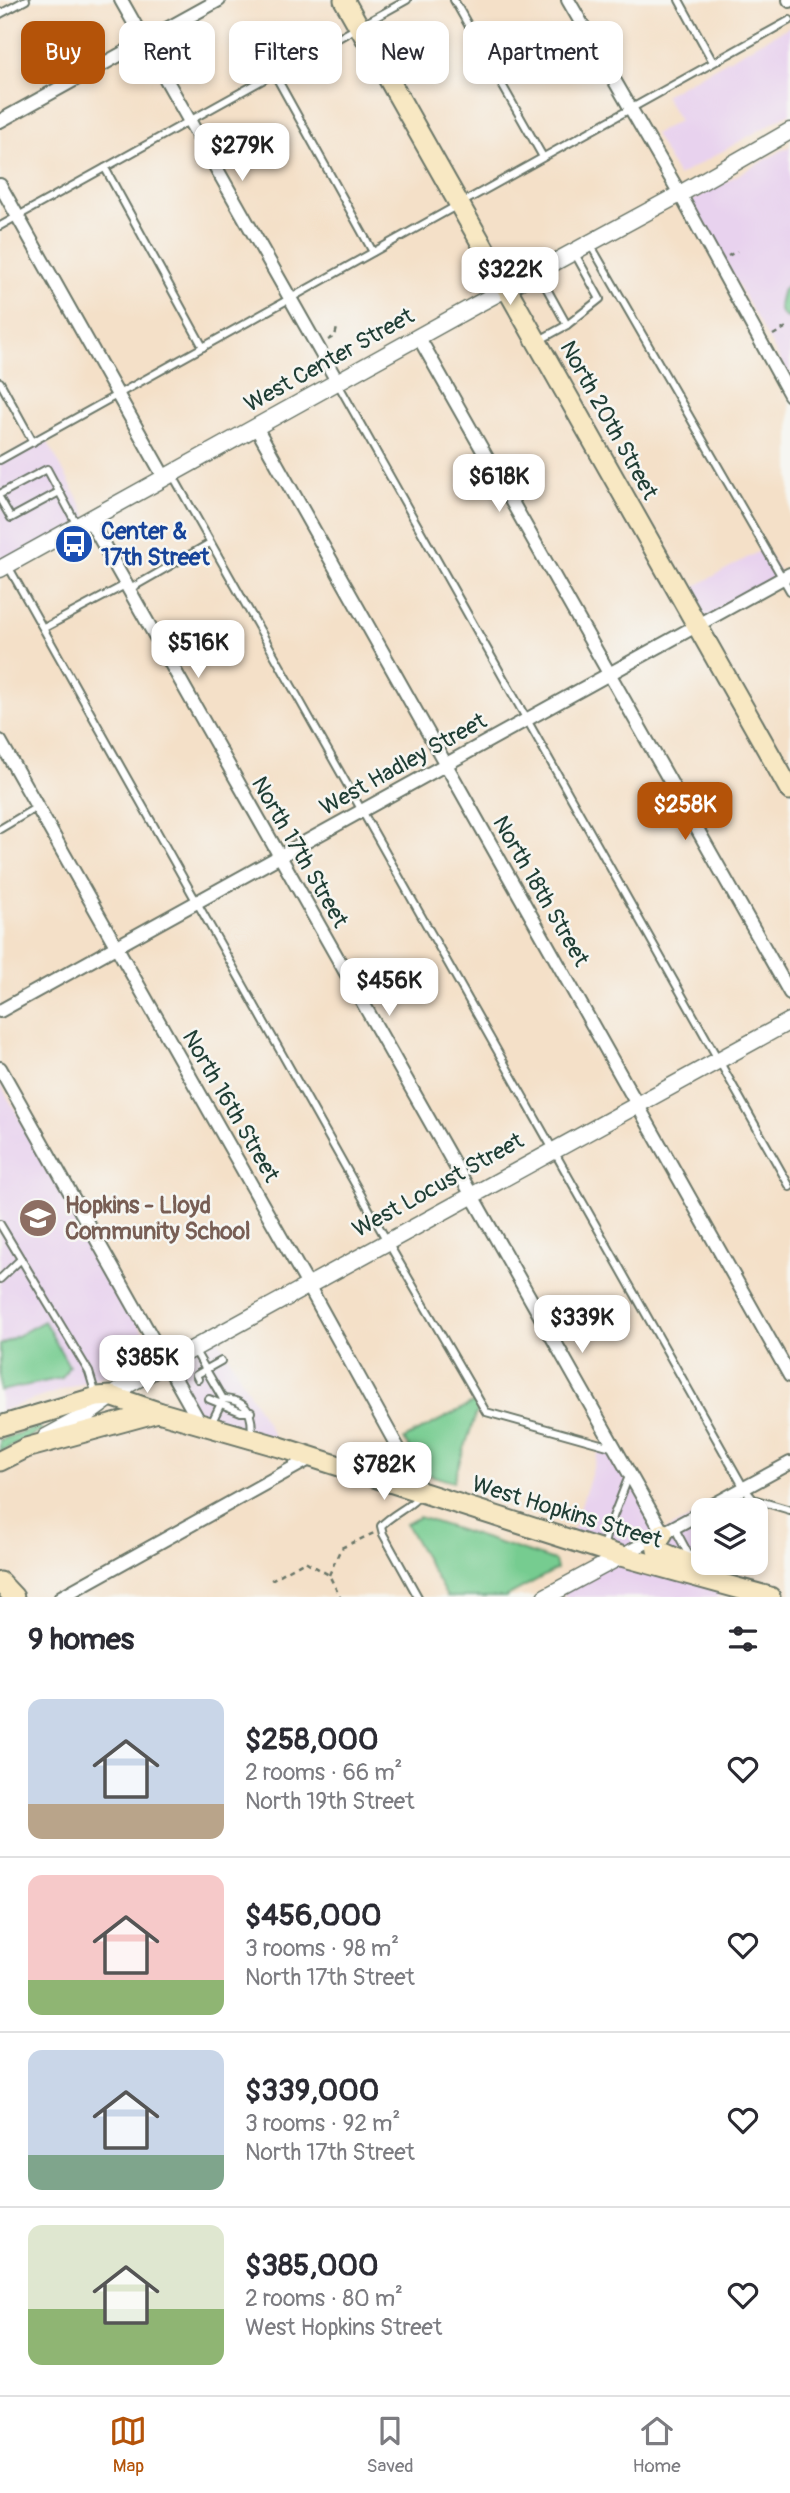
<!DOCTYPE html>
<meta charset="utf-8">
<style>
:root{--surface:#fff;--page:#f2f2f3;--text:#2b2b33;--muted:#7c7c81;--line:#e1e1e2;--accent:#b45309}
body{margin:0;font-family:Pangolin,sans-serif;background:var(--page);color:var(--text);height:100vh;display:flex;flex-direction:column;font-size:26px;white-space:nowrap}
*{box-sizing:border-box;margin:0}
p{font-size:23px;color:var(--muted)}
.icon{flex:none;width:38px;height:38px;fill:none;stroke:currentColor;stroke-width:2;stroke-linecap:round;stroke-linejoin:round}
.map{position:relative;height:1597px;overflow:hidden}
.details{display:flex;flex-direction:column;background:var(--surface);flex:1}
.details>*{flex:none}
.hud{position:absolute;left:21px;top:21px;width:749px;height:63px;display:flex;gap:14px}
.fabs{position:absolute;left:691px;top:1498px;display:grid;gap:14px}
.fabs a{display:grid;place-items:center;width:77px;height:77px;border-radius:14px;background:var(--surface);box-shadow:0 4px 10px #0003;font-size:35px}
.price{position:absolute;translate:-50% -60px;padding:0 16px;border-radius:14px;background:#fff;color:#222;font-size:23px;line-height:46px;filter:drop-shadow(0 2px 4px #0008)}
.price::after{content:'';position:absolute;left:50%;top:42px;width:21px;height:16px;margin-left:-10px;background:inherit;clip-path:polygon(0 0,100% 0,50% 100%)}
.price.selected{background:var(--accent);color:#fff}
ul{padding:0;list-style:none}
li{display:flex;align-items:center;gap:21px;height:175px;padding:0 28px}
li+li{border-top:2px solid var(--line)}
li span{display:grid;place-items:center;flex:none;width:196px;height:140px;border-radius:14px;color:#555}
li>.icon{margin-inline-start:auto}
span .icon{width:84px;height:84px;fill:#fffc;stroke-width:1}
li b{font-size:30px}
h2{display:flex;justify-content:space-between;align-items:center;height:84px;padding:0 28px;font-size:30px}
.tag{padding:0 24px;border-radius:14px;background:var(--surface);box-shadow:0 4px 10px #0003;font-size:24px;line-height:63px}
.tag.selected{background:var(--accent);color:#fff}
.tabs{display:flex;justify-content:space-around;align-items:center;height:98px;border-top:2px solid var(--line);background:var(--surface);font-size:19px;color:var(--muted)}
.tabs a{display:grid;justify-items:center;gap:4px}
.tabs .selected{color:var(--accent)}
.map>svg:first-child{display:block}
.built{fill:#e8d2ee}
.green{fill:#76cc90;stroke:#4a8462;stroke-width:2}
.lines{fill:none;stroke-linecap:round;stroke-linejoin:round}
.service-casing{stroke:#6a7668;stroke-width:10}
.minor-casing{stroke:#6a7668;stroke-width:16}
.tertiary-casing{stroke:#6a7668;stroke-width:19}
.secondary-casing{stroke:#6a7668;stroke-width:23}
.path{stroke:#6a7668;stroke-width:2.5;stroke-dasharray:5 5;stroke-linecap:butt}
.service{stroke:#fff;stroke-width:6}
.minor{stroke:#fff;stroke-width:12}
.tertiary{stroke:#fff;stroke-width:16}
.secondary{stroke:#f8e8c3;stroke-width:19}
.labels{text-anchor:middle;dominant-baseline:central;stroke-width:5;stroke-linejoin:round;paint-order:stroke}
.street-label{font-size:23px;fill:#1f3d34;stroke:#f6f6f2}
.transit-label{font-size:23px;font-weight:bold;fill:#164399;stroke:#f6f6f2;text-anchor:start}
.education-label{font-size:23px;font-weight:bold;fill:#785e54;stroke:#f6f6f2;text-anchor:start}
</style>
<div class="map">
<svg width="790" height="1597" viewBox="0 0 790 1597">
<rect width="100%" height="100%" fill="#f6f6f2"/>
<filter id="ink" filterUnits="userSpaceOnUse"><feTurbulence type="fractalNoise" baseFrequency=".0143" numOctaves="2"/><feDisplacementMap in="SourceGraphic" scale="14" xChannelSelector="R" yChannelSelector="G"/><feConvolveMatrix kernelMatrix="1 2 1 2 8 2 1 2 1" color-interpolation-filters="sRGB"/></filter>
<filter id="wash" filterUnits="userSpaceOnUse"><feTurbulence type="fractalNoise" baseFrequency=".00686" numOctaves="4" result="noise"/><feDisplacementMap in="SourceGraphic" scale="28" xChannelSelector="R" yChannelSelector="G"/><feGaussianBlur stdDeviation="1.57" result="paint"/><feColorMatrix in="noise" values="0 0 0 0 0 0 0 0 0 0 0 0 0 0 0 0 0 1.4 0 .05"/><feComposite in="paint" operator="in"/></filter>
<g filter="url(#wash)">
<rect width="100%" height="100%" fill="#f4e0c8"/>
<g class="built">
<polygon points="790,26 790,113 678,176 654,134 679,121 664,95"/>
<polygon points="790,146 790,378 691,201"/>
<polygon points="44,435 89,519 0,569 0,460"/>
<polygon points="765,548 783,578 697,626 679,595"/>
<polygon points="0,1084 154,1351 118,1371 0,1411"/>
<polygon points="217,1336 280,1447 200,1423 165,1364"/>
<polygon points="601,1444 617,1449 663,1532 704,1511 704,1563 735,1563 729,1586 733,1587 716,1597 566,1597 561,1589 620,1556 570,1539"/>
<polygon points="744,1488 753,1499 750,1510 704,1510"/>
</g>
<g class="green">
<path d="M790 284V317L787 318C775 312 780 300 783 289Z"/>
<polygon points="44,1321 69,1366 62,1378 0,1391 0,1345"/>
<polygon points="478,1400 483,1409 476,1414 453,1482 423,1473 404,1439"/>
<polygon points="40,1426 42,1431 0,1452 0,1440"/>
<polygon points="419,1517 555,1561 557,1569 505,1597 447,1597 406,1524"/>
</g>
</g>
<g filter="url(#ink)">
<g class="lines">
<defs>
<g id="service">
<polyline points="454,0 543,157"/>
<polyline points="679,0 713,62"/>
<polyline points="0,14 26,0"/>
<polyline points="275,75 373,252"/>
<polyline points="105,168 203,347"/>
<polyline points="0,226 407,0"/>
<polyline points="590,244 790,591"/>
<polyline points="537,271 567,325"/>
<polyline points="538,341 567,325 600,299 574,252"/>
<polyline points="0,382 33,442"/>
<polyline points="338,384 790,1187"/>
<polyline points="0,460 790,20"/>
<polyline points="172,474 744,1488 753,1499 790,1510"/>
<polyline points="0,494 47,469 76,523"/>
<polyline points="0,499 11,518 59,492"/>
<polyline points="8,566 387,1241 486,1412 615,1448"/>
<polyline points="128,590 210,543"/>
<polyline points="44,628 125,585"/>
<polyline points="0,829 37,807"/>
<polyline points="0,1224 89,1372 96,1395"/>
<polyline points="0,1279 21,1259"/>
<polyline points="195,1351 223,1399 211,1424"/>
<polyline points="198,1379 196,1375 221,1361"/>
<polyline points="209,1399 241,1412 251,1412"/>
<path d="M223 1399C248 1400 254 1415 251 1437"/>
<polyline points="674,1527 691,1559"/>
<polyline points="603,1548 607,1532 629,1476"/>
<path d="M418 1597 383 1534 381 1526C393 1513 410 1508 421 1494"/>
</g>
<g id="minor">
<polyline points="121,0 337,381"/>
<polyline points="568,0 680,194 790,395"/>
<polyline points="789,0 790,1"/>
<polyline points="0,121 219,0"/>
<polyline points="0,185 164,477"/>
<polyline points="418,336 790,993"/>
<polyline points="256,427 790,1376"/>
<polyline points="89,519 663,1533"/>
<polyline points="0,741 308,1285 423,1493"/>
<polyline points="0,1011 790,574"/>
<polyline points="0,1068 200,1423"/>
<polyline points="704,1510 790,1463"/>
<polyline points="621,1556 704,1511"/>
<polyline points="61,1597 311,1458"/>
</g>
<g id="tertiary">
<polyline points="0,569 474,306 680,194 790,131"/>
<polyline points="46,1437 85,1416 129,1384 790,1021"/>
<polyline points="545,1597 621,1556"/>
</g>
<g id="secondary">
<polyline points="344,0 790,790"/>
<polyline points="0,1426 97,1397 111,1396 158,1412 280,1447 621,1556 770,1597"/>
<polyline points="0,1461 26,1448 158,1412"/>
<polyline points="663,1533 656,1544 657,1550 685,1562 692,1569"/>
<polyline points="0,1582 14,1597"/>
</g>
</defs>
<use href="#service" class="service-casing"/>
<use href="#minor" class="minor-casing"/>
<use href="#tertiary" class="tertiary-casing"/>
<use href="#secondary" class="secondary-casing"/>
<g class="path">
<polyline points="728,256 737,251"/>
<polyline points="773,335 790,325"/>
<polyline points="328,340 335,336 337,328"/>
<polyline points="329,1575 341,1548 374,1533"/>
<polyline points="271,1580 305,1561 329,1575 340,1597"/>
</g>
<use href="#service" class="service"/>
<use href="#minor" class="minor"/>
<use href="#tertiary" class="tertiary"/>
<use href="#secondary" class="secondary"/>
</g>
</g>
<defs>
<symbol id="bus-disc" viewBox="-11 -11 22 22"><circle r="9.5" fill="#1a4fb4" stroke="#f6f6f2"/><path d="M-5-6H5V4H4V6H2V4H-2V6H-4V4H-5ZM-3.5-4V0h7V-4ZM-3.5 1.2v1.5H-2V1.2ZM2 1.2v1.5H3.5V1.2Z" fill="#fff"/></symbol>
<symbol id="school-disc" viewBox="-11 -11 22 22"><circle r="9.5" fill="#8d6e63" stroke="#f6f6f2"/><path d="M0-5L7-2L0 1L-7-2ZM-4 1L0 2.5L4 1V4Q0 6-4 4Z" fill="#fff"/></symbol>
</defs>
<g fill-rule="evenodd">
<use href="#bus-disc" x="52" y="522" width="44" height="44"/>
<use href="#school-disc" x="16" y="1196" width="44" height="44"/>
</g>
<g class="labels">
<g class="street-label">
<text transform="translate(329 360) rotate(-29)">West Center Street</text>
<text transform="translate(609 420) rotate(61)">North 20th Street</text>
<text transform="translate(403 764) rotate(-29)">West Hadley Street</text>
<text transform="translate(300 852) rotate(60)">North 17th Street</text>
<text transform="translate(541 891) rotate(60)">North 18th Street</text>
<text transform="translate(231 1106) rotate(60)">North 16th Street</text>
<text transform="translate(438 1185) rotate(-29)">West Locust Street</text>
<text transform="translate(567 1512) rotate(17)">West Hopkins Street</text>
</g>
<g class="transit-label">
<text x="101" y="531">Center &amp;<tspan x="101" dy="26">17th Street</tspan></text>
</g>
<g class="education-label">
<text x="65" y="1205">Hopkins - Lloyd<tspan x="65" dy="26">Community School</tspan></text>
</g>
</g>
</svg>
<div class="fabs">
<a><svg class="icon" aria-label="layers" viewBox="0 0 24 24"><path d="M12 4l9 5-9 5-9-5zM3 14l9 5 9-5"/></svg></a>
</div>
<b class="price" style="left:242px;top:183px">$279K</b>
<b class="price" style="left:510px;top:307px">$322K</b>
<b class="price" style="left:499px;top:514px">$618K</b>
<b class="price" style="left:198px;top:680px">$516K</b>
<b class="price selected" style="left:685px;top:842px">$258K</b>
<b class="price" style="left:389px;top:1018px">$456K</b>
<b class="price" style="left:582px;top:1355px">$339K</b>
<b class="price" style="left:147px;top:1395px">$385K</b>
<b class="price" style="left:384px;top:1502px">$782K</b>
<div class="hud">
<a class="tag selected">Buy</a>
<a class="tag">Rent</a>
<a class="tag">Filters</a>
<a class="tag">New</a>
<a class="tag">Apartment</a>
</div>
</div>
<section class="details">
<h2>9 homes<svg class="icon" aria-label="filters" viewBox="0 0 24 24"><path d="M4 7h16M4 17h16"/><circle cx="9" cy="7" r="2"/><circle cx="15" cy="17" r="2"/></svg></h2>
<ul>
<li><span style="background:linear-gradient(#c9d6e8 75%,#b9a48a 0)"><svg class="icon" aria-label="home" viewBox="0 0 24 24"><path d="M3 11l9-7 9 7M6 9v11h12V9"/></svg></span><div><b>$258,000</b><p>2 rooms · 66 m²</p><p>North 19th Street</p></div><svg class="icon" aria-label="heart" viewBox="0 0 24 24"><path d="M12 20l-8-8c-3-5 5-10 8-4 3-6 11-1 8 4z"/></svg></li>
<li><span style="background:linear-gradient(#f6c9c9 75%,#8fb573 0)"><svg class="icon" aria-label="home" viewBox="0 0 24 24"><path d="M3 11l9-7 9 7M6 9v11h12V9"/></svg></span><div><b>$456,000</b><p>3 rooms · 98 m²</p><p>North 17th Street</p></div><svg class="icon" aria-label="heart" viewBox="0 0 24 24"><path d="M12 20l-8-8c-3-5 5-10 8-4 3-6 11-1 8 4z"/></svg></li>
<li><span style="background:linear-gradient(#c9d6e8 75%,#7fa58c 0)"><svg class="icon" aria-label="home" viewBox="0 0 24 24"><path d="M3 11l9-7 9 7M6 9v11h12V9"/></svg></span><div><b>$339,000</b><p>3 rooms · 92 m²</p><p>North 17th Street</p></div><svg class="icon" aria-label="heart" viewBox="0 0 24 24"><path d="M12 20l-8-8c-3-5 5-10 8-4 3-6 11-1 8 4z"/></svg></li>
<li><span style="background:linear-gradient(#dfe7d0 60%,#8fb573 0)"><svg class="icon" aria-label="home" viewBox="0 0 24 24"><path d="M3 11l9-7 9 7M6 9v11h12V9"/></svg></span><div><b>$385,000</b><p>2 rooms · 80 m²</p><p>West Hopkins Street</p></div><svg class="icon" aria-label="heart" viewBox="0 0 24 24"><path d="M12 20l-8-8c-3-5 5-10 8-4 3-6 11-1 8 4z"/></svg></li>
</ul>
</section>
<nav class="tabs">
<a class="selected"><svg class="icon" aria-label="map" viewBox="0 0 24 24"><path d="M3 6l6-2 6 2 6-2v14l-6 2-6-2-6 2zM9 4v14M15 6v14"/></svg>Map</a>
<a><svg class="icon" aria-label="saved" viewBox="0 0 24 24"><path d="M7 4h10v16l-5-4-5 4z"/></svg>Saved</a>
<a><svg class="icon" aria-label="home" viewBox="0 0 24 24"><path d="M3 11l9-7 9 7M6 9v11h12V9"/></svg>Home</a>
</nav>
